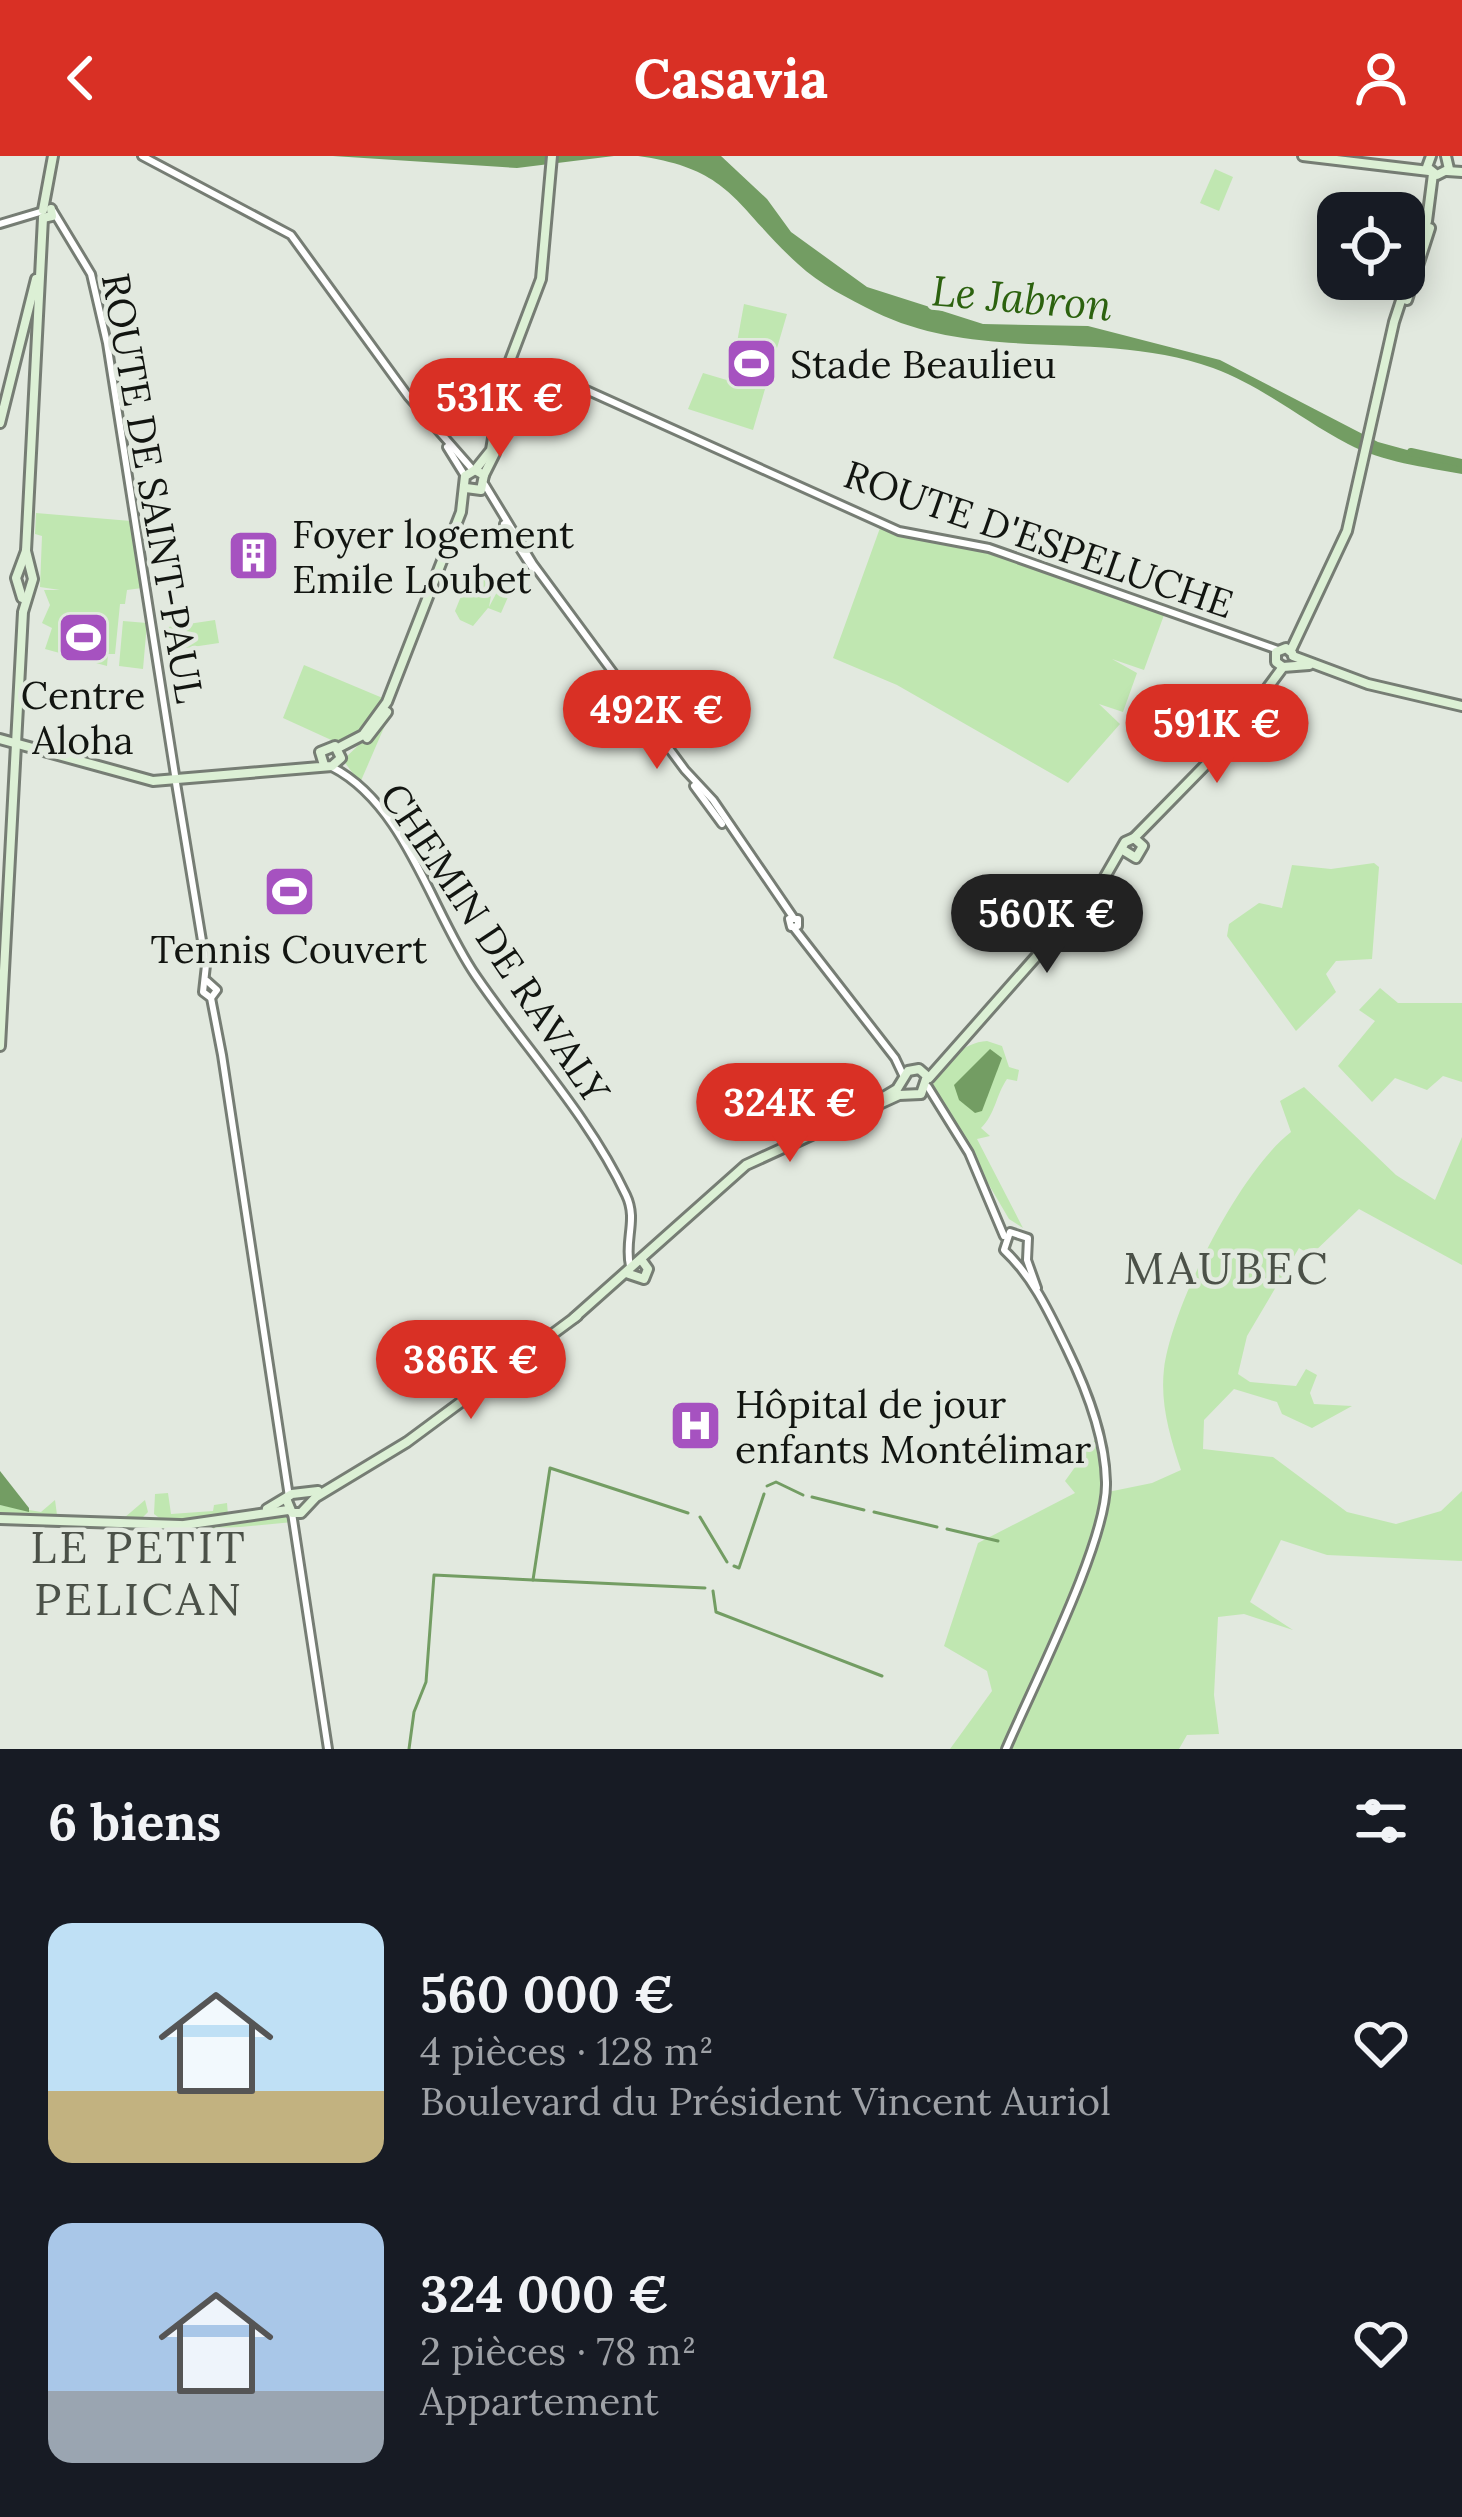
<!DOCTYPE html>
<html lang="fr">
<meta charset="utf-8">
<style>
:root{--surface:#171b24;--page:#242831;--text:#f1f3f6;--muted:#9ea1a6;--accent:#d93025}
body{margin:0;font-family:Lora,serif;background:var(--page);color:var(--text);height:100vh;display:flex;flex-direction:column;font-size:45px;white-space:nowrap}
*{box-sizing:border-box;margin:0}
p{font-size:39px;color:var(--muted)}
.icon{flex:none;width:66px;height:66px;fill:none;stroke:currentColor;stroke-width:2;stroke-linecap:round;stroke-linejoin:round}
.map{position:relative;height:1593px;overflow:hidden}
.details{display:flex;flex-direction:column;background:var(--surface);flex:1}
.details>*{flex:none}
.controls{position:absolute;left:1317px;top:36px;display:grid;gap:24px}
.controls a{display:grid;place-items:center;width:108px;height:108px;border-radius:24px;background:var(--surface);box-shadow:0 6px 30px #0003;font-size:60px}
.price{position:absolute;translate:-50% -102px;padding:0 27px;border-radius:42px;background:var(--accent);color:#fff;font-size:39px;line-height:78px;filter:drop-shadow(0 3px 6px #0008)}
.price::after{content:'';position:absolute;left:50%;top:72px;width:36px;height:27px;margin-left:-18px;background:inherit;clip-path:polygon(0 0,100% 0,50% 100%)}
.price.current{background:#222;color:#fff}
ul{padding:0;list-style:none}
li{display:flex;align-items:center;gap:36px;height:300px;padding:0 48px}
li span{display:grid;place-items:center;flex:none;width:336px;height:240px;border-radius:24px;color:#555}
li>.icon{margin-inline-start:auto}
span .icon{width:144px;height:144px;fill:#fffc;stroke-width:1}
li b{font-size:51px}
h2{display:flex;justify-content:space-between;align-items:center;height:144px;padding:0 48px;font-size:51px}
header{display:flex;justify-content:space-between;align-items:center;height:156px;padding:0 48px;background:var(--accent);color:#fff;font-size:54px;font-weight:800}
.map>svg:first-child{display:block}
.green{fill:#c0e7b1}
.water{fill:#739d63}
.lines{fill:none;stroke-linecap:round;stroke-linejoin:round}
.stream{stroke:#739d63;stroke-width:3}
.river{stroke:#739d63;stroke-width:8}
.tertiary-casing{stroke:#767d74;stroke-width:12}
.secondary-casing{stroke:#767d74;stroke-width:14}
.tertiary{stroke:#fff;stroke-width:6}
.secondary{stroke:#dcf0d5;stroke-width:8}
.labels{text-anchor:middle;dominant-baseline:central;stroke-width:9;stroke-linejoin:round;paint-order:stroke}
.poi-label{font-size:39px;fill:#121511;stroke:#e2e9df;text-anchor:start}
.street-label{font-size:39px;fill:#121511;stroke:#e2e9df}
.water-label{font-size:42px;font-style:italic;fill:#2c620f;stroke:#e2e9df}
.quarter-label{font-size:45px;letter-spacing:3px;fill:#4b5148;stroke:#e2e9df}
</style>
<header><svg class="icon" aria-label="back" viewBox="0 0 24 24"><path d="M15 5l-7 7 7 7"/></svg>Casavia<svg class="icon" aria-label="person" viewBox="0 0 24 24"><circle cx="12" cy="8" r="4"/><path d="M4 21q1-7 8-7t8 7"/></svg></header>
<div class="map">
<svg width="1462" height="1593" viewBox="0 0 1462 1593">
<rect width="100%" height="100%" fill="#e2e9df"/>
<g class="green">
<polygon points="1215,13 1233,21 1219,55 1200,47"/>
<polygon points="744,148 787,158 753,274 688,253 703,217 730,225"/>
<polygon points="36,357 131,365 142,432 127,434 125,448 120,448 115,498 108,498 107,510 45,493 52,472 42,467 50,449 44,434 60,434 40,431 42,380 35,378"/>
<polygon points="880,372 986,395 1164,459 1144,514 1112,503 1137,517 1123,556 1099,548 1120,568 1068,627 897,529 833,502"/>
<polygon points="477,417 494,423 489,451 497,436 508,441 501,457 488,452 473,470 460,464 455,455 468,423"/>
<polygon points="215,464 219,487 172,494 168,471"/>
<polygon points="123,465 147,467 143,513 119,510"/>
<polygon points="304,509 385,543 372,564 340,588 283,562"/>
<polygon points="389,560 360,627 343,604"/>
<polygon points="1374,707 1379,711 1372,803 1336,805 1326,818 1336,836 1296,875 1227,780 1229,768 1259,747 1282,752 1292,709 1331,713"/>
<polygon points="1380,832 1398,847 1462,847 1462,926 1443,920 1427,934 1395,922 1372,946 1338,910 1375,865 1359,854"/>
<path d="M987 885 1002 890 1009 911 1019 914 1017 925 1007 923C996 939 995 959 981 972L990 980 977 983 1023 1072 1009 1063 932 932C938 908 964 886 987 885Z"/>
<path d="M1304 931 1396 1019 1435 1044 1462 981V1109L1359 1053 1311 1099 1299 1092 1247 1180 1238 1218 1250 1226 1296 1230 1306 1213 1317 1219 1310 1237 1314 1248 1352 1250 1312 1272 1282 1258 1277 1246 1234 1233 1204 1264 1203 1293 1273 1301 1347 1356 1396 1368 1441 1355 1462 1335V1405L1327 1399 1281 1384 1250 1446 1293 1474 1244 1458 1218 1461 1214 1539 1219 1578 1187 1579 1179 1593H950L992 1535 987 1515 944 1490 978 1387 1075 1337 1065 1325 1096 1282 1103 1337 1152 1327 1181 1314C1170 1281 1160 1248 1164 1213 1172 1149 1240 1015 1291 976L1280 945Z"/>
<polygon points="168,1337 171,1358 213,1355 214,1349 227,1347 228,1359 162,1364 154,1358 155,1338"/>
<polygon points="55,1344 57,1359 124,1362 145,1344 148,1356 137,1367 0,1359 0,1349 41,1356"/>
<polygon points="280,1357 293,1366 156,1379 161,1375"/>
</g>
<g class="water">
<polygon points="333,0 614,0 517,12"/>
<path d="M638 0H721L767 43 791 76 867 131 983 168 1088 170 1220 204 1378 286 1462 309V318C1425 311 1382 306 1348 288 1302 264 1262 230 1213 212 1103 172 982 208 875 156 849 143 819 128 798 108 735 51 733 13 638 0Z"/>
<polygon points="990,893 1002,902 982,955 975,957 959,944 954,929"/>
<polygon points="0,1315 29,1352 29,1356 0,1349"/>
</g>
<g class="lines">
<g class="stream">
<polyline points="767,1330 776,1326 803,1339"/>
<polyline points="812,1341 864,1354"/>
<polyline points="874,1356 937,1371"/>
<polyline points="700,1361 727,1406"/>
<polyline points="947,1373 998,1385"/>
<polyline points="734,1410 739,1412 764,1338"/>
<polyline points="533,1424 705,1432"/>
<polyline points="713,1435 716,1456 882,1520"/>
<polyline points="409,1593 414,1556 426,1526 434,1419 533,1424 550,1312 688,1357"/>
</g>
<polyline class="river" points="1411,296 1462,307"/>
<defs>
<g id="tertiary">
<polyline points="142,0 291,79 408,240 473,314"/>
<polyline points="53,55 91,118 107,187 175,619"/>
<polyline points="0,68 40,56"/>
<polyline points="513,218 584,233 899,375 989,392 1278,494"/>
<polyline points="447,291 465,320"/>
<polyline points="485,329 533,408 685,614 713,644 793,761"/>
<polyline points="504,368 533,413"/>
<path d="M332 611C406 649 432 757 476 820 525 892 589 960 626 1039 638 1064 624 1084 630 1110"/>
<polyline points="176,627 206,809 203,836 211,842 222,899 289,1341"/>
<polyline points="694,630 722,668"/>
<polygon points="789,763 798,763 798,770 791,771"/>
<polyline points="794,772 895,902 904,921"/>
<polyline points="207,825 217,834 211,842"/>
<polyline points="928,931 969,997 1004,1080"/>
<polyline points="292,1357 328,1593"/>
<path d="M1006 1593C1032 1532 1108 1384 1106 1326 1105 1280 1087 1234 1067 1193 1049 1156 1033 1121 1004 1094L1010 1076 1028 1082 1027 1104 1037 1132"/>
</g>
<g id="secondary">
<polyline points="1303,0 1429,15"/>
<polyline points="1431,0 1427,11 1437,19 1449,13 1446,0"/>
<polyline points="1447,15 1462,16"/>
<polyline points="43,54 53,0"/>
<polyline points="43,62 52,60 51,53"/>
<polyline points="1407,144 1430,72"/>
<polyline points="506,215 541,123 552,0"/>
<polygon points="509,215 513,221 507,226 503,219"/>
<polyline points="0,267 36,123"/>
<polyline points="475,314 491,294 503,223"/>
<polyline points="484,319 495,297 510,226"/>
<polyline points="22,442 16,422 26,395 43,62"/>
<polyline points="1291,494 1347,375 1394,166 1427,65 1433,18"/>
<polyline points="1293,500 1368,528 1462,550"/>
<polyline points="1283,511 1276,506 1276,496 1286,492 1292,497"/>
<polyline points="367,582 387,556"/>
<polyline points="0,583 153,625 332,610 341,602 335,590 320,596 324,609"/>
<polyline points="338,592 363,579 387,546 461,356 465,320 475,314 484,319 481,334 466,332"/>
<polyline points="1135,681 1226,588 1283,511 1309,509"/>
<polyline points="0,890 23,456 33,423 26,395"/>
<polyline points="929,922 1102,726 1125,686 1134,682 1143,690 1136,702 1123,694"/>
<polyline points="629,1118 644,1123 648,1113 643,1106"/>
<polyline points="574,1162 746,1009 899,939 921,938 927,920 919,913 908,915 897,933 855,958"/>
<polyline points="287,1345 292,1357 301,1357 316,1341 407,1286 577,1160"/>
<polyline points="267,1353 292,1338 318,1335"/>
<polyline points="0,1363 180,1369"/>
<polyline points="177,1370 288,1354"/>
</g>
</defs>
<use href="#tertiary" class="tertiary-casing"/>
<use href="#secondary" class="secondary-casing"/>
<use href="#tertiary" class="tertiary"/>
<use href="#secondary" class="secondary"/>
</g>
<defs>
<symbol id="stadium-square" viewBox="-11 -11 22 22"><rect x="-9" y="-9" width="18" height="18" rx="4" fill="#a652c0" stroke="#e2e9df"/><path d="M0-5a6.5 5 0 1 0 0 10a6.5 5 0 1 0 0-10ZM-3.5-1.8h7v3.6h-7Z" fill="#fff"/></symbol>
<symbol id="building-square" viewBox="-11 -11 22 22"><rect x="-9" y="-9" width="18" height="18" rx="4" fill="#a652c0" stroke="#e2e9df"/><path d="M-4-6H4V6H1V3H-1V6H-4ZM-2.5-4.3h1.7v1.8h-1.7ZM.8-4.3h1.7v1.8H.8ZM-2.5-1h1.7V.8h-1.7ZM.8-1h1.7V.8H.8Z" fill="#fff"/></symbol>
<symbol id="hospital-square" viewBox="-11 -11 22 22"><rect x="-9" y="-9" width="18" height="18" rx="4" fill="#a652c0" stroke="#e2e9df"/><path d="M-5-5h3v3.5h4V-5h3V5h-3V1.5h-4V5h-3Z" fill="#fff"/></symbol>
</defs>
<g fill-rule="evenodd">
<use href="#stadium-square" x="722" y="178" width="59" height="59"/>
<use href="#building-square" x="224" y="370" width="59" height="59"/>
<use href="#stadium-square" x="54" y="452" width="59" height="59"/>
<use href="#stadium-square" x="260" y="706" width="59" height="59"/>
<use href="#hospital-square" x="666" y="1240" width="59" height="59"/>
</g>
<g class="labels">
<g class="poi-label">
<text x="790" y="208">Stade Beaulieu</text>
<text x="292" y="378">Foyer logement<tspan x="292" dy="45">Emile Loubet</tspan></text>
<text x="83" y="539" text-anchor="middle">Centre<tspan x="83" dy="45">Aloha</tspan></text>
<text x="289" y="793" text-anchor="middle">Tennis Couvert</text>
<text x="735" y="1248">Hôpital de jour<tspan x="735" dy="45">enfants Montélimar</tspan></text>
</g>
<g class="street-label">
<text transform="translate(153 332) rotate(80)">ROUTE DE SAINT-PAUL</text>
<text transform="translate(1039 383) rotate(19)">ROUTE D'ESPELUCHE</text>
<text transform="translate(495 787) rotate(56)">CHEMIN DE RAVALY</text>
</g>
<g class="water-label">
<text transform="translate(1022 142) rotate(5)">Le Jabron</text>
</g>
<g class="quarter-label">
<text x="1227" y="1111">MAUBEC</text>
<text x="139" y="1390">LE PETIT<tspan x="139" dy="52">PELICAN</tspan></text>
</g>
</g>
</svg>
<div class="controls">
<a><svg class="icon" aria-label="locate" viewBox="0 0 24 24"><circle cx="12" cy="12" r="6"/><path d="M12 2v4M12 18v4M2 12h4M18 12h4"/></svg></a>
</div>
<b class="price" style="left:500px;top:304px">531K €</b>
<b class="price" style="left:657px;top:616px">492K €</b>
<b class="price" style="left:1217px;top:630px">591K €</b>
<b class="price current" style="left:1047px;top:820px">560K €</b>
<b class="price" style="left:790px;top:1009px">324K €</b>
<b class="price" style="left:471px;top:1266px">386K €</b>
</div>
<section class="details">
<h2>6 biens<svg class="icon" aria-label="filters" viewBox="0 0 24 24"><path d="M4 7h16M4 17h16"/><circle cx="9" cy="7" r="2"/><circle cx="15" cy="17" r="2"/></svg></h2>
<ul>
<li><span style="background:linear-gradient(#bfe0f5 70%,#c2b280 0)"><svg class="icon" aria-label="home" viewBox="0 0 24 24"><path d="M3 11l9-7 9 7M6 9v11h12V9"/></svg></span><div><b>560 000 €</b><p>4 pièces · 128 m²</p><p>Boulevard du Président Vincent Auriol</p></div><svg class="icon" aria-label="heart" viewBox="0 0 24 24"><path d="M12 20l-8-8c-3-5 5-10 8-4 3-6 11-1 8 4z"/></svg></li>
<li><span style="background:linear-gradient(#a9c7e8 70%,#9aa5b1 0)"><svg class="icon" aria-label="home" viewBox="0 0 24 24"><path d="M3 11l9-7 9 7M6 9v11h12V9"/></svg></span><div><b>324 000 €</b><p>2 pièces · 78 m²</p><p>Appartement</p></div><svg class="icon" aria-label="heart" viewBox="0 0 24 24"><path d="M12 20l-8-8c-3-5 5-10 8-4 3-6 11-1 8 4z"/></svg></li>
</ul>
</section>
